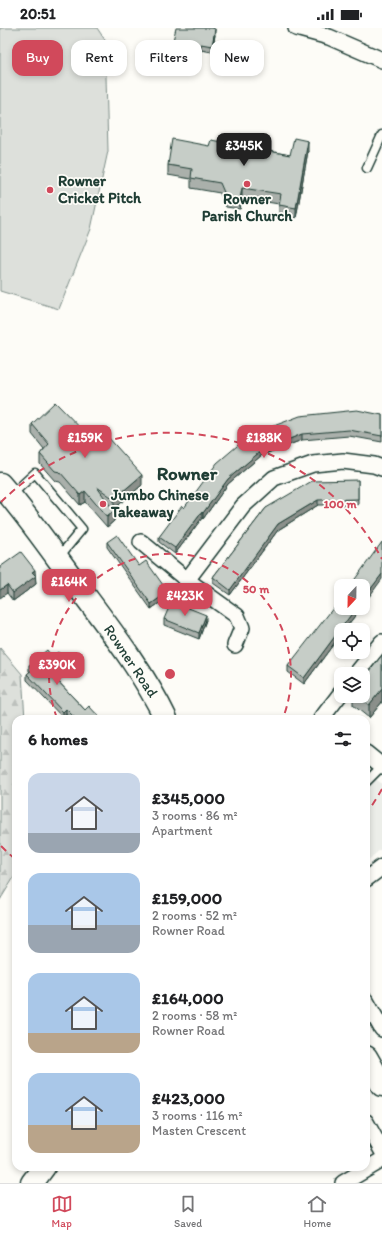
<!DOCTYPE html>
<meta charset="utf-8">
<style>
:root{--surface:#fff;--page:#f2f2f2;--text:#202124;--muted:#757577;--line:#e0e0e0;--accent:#d1495b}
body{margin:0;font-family:Itim,sans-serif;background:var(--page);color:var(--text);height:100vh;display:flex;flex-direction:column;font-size:15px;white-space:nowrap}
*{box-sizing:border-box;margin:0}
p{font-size:13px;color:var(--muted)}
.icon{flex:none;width:22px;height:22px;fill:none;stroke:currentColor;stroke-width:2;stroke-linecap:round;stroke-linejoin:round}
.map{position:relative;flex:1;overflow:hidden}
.drawer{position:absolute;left:12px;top:687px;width:358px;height:456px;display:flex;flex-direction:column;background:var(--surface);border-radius:12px;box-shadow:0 2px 6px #0003}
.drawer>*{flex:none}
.banner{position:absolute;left:12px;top:12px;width:358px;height:36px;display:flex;gap:8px}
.needle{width:26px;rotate:202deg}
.controls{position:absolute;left:334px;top:551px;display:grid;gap:8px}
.controls a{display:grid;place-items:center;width:36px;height:36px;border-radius:8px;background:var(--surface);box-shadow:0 2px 6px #0003;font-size:20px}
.price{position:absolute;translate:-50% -34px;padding:0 9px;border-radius:8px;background:var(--accent);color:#fff;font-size:13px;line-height:26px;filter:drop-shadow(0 1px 2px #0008)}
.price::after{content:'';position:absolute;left:50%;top:24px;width:12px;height:9px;margin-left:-6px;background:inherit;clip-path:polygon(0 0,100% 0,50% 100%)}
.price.on{background:#222;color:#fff}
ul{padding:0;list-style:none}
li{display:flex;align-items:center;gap:12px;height:100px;padding:0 16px}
li span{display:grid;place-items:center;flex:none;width:112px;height:80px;border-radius:12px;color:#555}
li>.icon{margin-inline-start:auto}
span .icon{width:48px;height:48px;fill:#fffc;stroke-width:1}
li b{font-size:17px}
h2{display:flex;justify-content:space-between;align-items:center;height:48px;padding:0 16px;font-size:17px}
.pill{padding:0 14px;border-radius:12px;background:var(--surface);box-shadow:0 2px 6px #0003;font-size:14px;line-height:36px}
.pill.on{background:var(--accent);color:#fff}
.status{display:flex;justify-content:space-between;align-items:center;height:28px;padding:0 20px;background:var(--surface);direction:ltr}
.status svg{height:11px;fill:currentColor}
.tabs{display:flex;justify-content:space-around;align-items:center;height:56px;border-top:1px solid var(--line);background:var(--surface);font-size:11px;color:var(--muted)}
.tabs a{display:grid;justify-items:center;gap:2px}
.tabs .on{color:var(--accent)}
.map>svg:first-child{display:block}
.built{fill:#eceee9}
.forest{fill:url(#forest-firs);stroke:#7e8e88}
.pitch{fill:#dde0db;stroke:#7e8e88}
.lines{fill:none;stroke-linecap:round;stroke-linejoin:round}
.lane-casing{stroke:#1f3d34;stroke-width:11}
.street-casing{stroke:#1f3d34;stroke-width:18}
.secondary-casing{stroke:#1f3d34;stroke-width:25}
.lane{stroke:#fdfcf7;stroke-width:8}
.street{stroke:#fdfcf7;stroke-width:15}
.secondary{stroke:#fdfcf7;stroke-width:22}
.wall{fill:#aab0ab;stroke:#1f3d34}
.shaded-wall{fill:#8b908b;stroke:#1f3d34}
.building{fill:#c6cdc7;stroke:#1f3d34}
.ring{fill:none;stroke:#d1495b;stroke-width:2;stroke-dasharray:7 5}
.poi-dot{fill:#d1495b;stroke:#fdfcf7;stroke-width:1.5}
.labels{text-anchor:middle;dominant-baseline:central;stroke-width:3.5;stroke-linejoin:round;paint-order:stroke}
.poi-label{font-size:15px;font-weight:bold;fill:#1f3d34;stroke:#fdfcf7;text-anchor:start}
.street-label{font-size:15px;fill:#1f3d34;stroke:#fdfcf7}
.district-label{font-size:19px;font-weight:bold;fill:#1f3d34;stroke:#fdfcf7}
.centre{fill:#d1495b;stroke:#fdfcf7;stroke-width:2}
.ring-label{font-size:12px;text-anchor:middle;font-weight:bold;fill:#d1495b;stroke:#fdfcf7;stroke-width:3.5;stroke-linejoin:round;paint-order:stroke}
</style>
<div class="status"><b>20:51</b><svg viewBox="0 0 49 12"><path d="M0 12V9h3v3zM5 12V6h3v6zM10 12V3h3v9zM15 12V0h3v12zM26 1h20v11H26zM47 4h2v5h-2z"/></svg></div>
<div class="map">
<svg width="382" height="1155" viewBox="0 0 382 1155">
<defs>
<pattern id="forest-firs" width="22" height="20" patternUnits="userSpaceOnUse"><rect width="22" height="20" fill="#dde0db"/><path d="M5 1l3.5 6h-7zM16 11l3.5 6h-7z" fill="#bdc1bd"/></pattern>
</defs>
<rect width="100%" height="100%" fill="#fdfcf7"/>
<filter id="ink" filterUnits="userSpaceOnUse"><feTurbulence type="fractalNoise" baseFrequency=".025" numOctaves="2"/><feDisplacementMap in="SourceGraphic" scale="8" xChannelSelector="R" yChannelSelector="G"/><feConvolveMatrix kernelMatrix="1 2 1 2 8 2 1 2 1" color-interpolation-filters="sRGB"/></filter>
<g filter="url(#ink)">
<polygon class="built" points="366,743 382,756 382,820 366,834"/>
<polygon class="forest" points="0,620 22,646 25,691 16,691 16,846 0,872"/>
<polygon class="pitch" points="0,0 97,0 105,12 108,123 91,201 59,281 0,263"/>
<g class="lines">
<defs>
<g id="lane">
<polyline points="367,140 382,107"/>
<polyline points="10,468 35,445 82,501 58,530"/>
<polyline points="366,754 382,738"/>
</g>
<g id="street">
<polyline points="296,0 329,9 382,32"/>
<polyline points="141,514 187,552 237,588 242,600 235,617"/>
<polyline points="187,552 243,478 274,450 313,436 343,433 374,437 382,440"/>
<polyline points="356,646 382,614"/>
<polyline points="321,691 341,665"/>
<polyline points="366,725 382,738"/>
<polyline points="366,851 382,839"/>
<polyline points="366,973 382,1001"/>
<polyline points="366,1094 382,1123"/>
<polyline points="343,1155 382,1132"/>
</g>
<g id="secondary">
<path d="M0 456C28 488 52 523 77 557 109 600 143 643 166 691"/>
<polyline points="366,1029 382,1057"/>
<polyline points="32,1155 44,1139"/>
</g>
</defs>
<use href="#lane" class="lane-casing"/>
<use href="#street" class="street-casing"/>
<use href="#secondary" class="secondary-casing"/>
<use href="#lane" class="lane"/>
<use href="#street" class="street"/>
<use href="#secondary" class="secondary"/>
</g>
<g class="wall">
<polygon points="215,7 212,24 201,22 199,32 171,26 171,21"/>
<polygon points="209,118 247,119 290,127 308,123 296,190 279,187 279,176 242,170 240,181 226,179 220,165 191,160 191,151 168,147 168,137"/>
<polygon points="382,387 382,414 349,408 302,412 262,427 228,456 203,491 202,490 175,526 159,514 159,509 184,480 250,407"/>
<polygon points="32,396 98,418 142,457 114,481 112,480 114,493 107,499 85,474 80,477 60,454 55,453 40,436 40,426 44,421 32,406"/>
<polygon points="358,452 358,477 318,477 278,502 230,567 213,555 213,549 266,480"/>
<polygon points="107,514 139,538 168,569 151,581 107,519"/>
<polygon points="0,539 35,547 36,556 13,573 7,565"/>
<polygon points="341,580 361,580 344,602 341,602 341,606 304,656 288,644 288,638"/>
<polygon points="164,591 206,592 199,611 164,597"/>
<polygon points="382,627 382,674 369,690 353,677 353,668 363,668"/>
<polygon points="52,629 67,641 56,651 85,682 101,691 71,691 66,686 63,690 27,652 27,646 30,644 29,643 29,637"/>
</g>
<g class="shaded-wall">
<polygon points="215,1 215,7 212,24 212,18"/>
<polygon points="201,16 201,22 199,32 199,27"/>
<polygon points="308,113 308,123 296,190 296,180"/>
<polygon points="242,160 242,170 240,181 240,171"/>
<polygon points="302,406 302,412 262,427 228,456 203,491 203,485 228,451 262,422"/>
<polygon points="142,447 142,457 114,481 114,471"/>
<polygon points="85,463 85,474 80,477 80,467"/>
<polygon points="318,472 318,477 278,502 230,567 230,562 278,496"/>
<polygon points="114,483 114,493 107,499 107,489"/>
<polygon points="202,484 202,490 175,526 175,520"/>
<polygon points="35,542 36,556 13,573 13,565"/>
<polygon points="382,546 382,551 363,577 363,571"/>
<polygon points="7,557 7,565 0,570 0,562"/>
<polygon points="168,564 168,569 151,581 151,576"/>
<polygon points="356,580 361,580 344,602 341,602 341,606 304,656 304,650"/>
<polygon points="206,587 206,592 199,611 199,605"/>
<polygon points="67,636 67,641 53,654 53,648"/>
<polygon points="382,661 382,674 369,690 369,677"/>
<polygon points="66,681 66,686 63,690 63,684"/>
</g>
<g class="building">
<polygon points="176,0 212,0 215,1 212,18 201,16 199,27 171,21"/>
<polygon points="241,106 247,119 290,127 294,110 308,113 296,180 279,177 281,166 242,160 240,171 226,169 220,155 191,150 192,141 168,137 172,111 209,118 211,112 227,115"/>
<polygon points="55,374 98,418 107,408 142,447 114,471 97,459 114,483 107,489 85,463 80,467 60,444 55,443 40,426 49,416 32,396"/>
<polygon points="357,382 382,387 382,408 349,402 302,406 262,422 228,451 203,485 202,484 175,520 159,509 182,478 184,480 217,435 250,407 300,388"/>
<polygon points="358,452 358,471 318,472 278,496 230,562 213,549 266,480 312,453"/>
<polygon points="117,507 139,538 146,533 168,564 151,576 107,514"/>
<polygon points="382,514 382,546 363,571 363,558 350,558"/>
<polygon points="21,524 35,542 32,544 36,548 13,565 7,557 0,562 0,539"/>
<polygon points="341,570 341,580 356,580 304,650 288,638"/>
<polygon points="170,577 181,577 206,587 199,605 164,591"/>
<polygon points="47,622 52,629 58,624 67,636 53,648 85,682 89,678 101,691 76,691 66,681 63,684 27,646 33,641 29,637"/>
<polygon points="382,627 382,661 369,677 357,668 363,668 363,652"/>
</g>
</g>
<g class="ring">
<path d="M57 690A121 121 0 1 1 283 690"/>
<path d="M382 761A241 241 0 0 1 366 786M15 831A241 241 0 0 1 1 818M1 474A241 241 0 0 1 382 531"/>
</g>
<g class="poi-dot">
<circle cx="247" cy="156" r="4"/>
<circle cx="50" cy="162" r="4"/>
<circle cx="103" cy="476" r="4"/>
</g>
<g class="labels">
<g class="poi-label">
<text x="58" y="153">Rowner<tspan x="58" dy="17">Cricket Pitch</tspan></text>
<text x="247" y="171" text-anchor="middle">Rowner<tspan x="247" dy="17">Parish Church</tspan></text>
<text x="111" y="467">Jumbo Chinese<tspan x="111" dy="17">Takeaway</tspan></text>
</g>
<g class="street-label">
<text transform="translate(131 633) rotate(56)">Rowner Road</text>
</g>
<g class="district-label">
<text x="187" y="445">Rowner</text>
</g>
</g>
<circle cx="170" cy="646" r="6" class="centre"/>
<g class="ring-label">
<text x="340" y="480">100 m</text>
<text x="256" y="565">50 m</text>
</g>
</svg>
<div class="controls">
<a><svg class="needle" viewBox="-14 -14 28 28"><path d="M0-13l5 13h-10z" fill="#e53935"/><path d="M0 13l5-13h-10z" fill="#757577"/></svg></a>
<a><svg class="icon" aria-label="locate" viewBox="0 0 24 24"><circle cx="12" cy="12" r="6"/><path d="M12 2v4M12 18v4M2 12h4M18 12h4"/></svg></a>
<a><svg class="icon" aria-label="layers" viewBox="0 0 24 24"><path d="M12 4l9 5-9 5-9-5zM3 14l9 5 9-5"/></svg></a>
</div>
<b class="price on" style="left:244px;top:139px">£345K</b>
<b class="price" style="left:85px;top:431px">£159K</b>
<b class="price" style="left:264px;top:431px">£188K</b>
<b class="price" style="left:69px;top:575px">£164K</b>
<b class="price" style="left:185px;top:589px">£423K</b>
<b class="price" style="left:57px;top:658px">£390K</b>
<div class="banner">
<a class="pill on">Buy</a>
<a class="pill">Rent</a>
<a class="pill">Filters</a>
<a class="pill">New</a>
</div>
<section class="drawer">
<h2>6 homes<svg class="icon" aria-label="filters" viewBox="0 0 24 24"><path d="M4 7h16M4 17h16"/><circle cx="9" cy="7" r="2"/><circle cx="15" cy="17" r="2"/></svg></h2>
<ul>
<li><span style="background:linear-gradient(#c9d6e8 75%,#9aa5b1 0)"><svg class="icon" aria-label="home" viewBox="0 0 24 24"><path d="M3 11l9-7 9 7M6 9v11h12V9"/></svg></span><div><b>£345,000</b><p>3 rooms · 86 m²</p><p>Apartment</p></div></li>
<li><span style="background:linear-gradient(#a9c7e8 65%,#9aa5b1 0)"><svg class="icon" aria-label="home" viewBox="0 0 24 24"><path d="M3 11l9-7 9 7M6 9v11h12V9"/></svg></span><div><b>£159,000</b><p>2 rooms · 52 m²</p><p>Rowner Road</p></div></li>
<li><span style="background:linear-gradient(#a9c7e8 75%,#b9a48a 0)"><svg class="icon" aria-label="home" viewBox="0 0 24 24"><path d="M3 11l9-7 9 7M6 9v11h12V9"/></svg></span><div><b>£164,000</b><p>2 rooms · 58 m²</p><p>Rowner Road</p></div></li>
<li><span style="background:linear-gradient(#a9c7e8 65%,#b9a48a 0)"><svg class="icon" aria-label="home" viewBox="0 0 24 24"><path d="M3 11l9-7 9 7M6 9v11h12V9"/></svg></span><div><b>£423,000</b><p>3 rooms · 116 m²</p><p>Masten Crescent</p></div></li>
</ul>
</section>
</div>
<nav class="tabs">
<a class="on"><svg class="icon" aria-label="map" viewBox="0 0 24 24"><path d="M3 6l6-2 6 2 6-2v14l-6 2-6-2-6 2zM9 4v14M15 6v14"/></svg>Map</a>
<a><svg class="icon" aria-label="saved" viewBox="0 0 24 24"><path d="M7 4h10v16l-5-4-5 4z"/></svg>Saved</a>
<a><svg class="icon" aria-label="home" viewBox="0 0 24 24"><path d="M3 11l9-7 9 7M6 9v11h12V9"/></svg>Home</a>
</nav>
